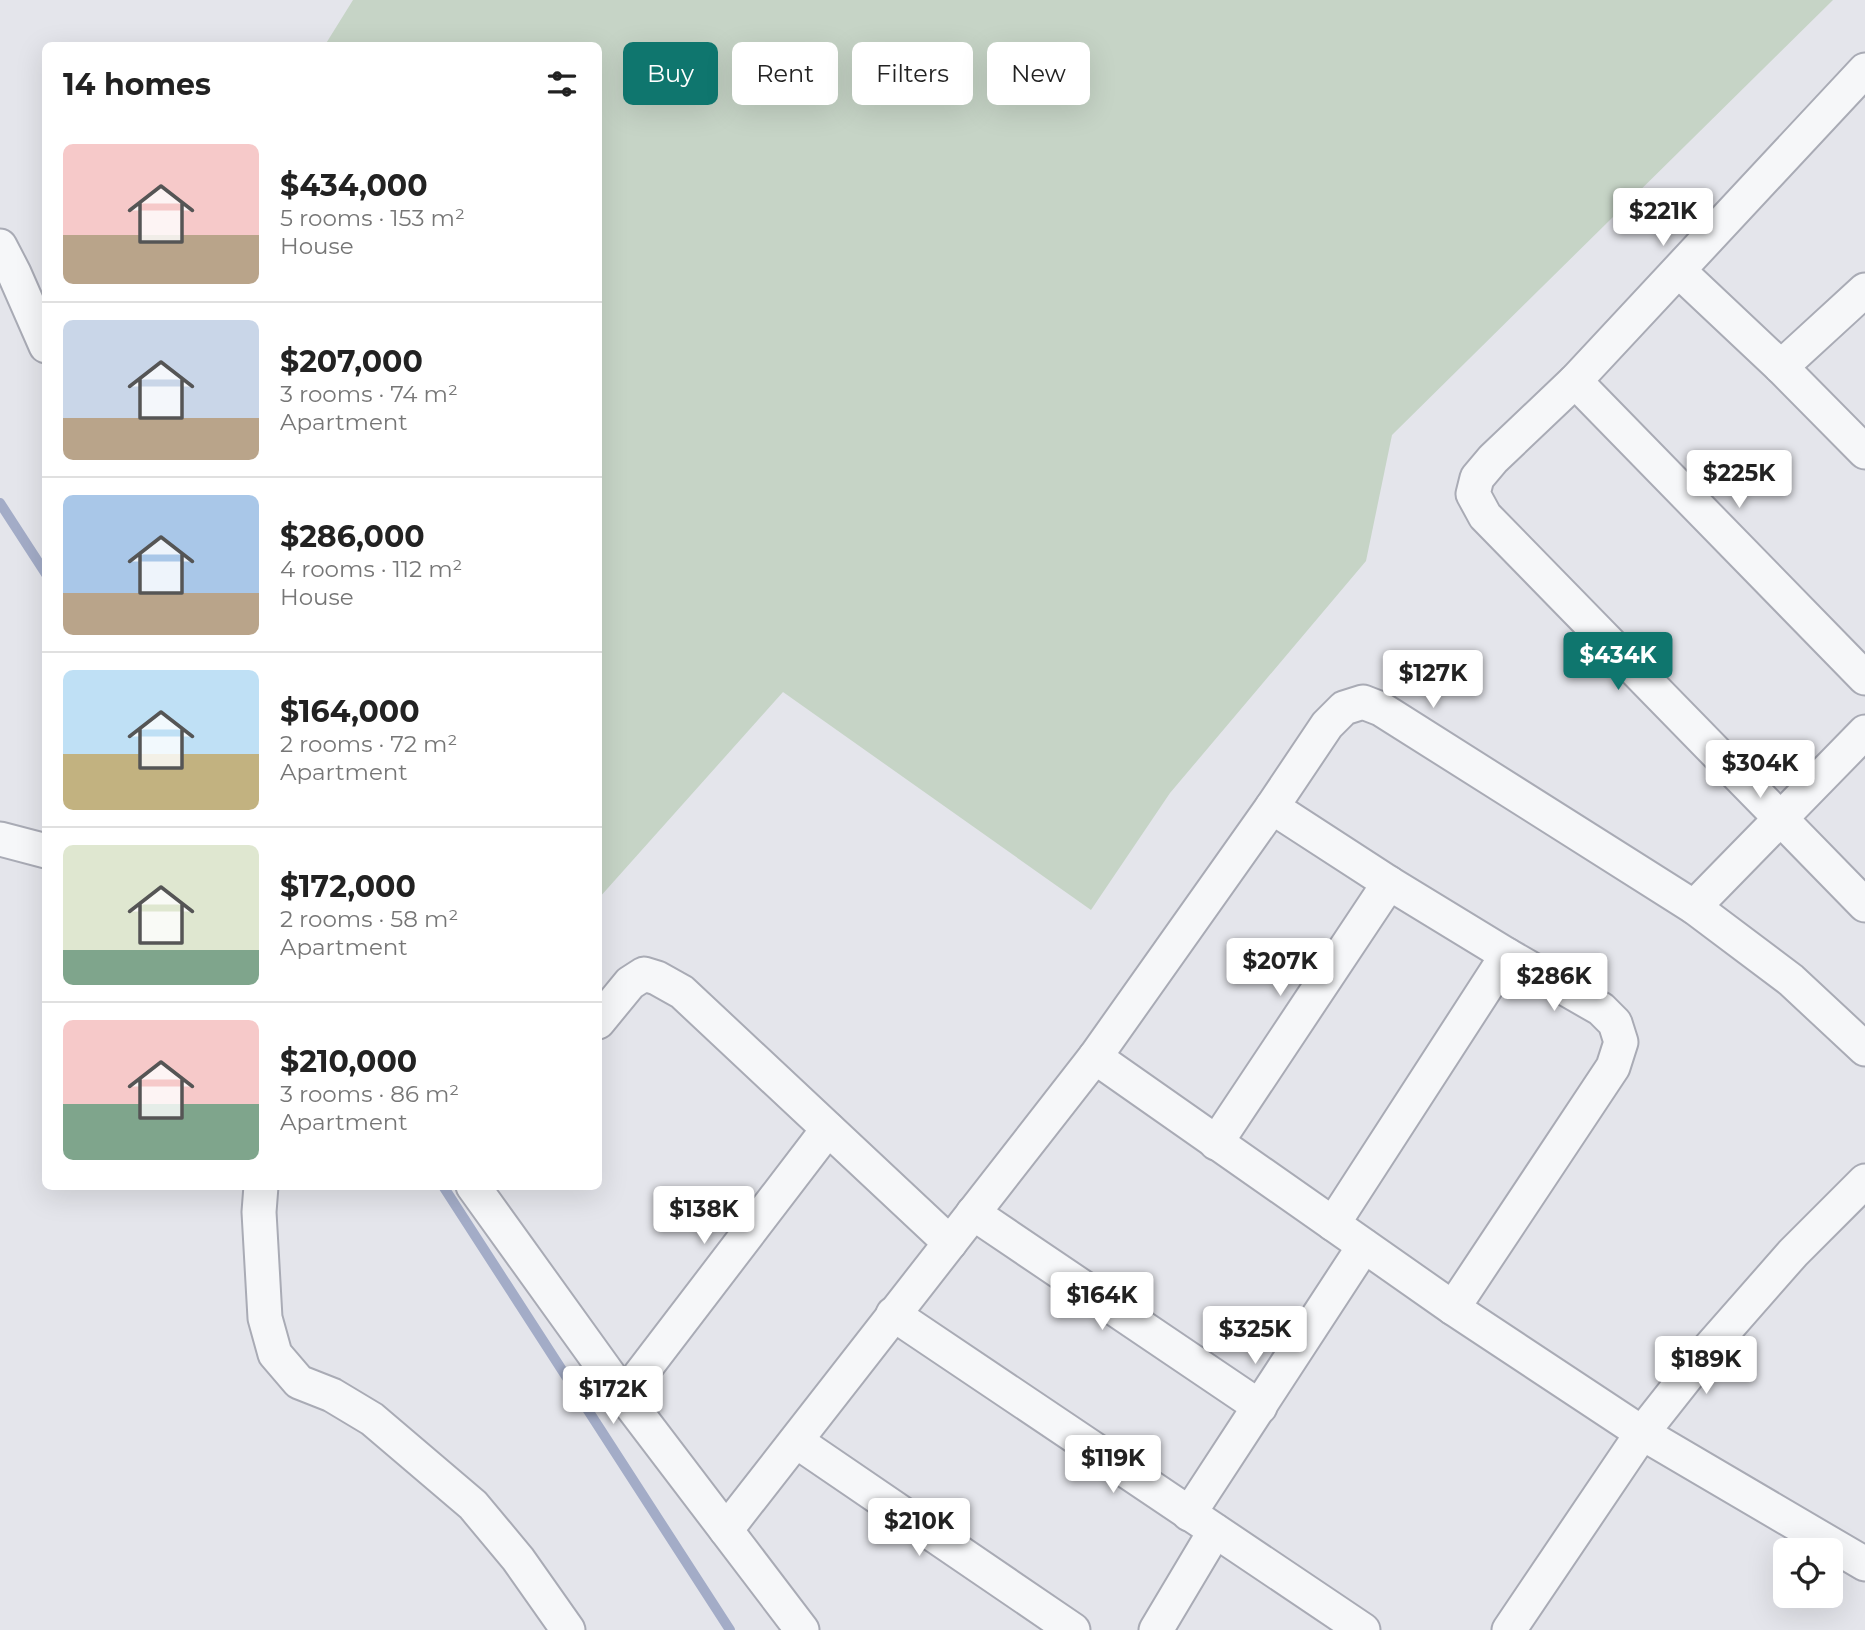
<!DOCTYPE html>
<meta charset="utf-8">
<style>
:root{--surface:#fff;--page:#f2f2f2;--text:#222;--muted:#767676;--line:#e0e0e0;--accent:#0f766e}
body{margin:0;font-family:Montserrat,sans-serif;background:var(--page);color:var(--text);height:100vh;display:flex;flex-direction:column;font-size:26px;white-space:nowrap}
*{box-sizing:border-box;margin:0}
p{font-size:23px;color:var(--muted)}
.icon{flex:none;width:38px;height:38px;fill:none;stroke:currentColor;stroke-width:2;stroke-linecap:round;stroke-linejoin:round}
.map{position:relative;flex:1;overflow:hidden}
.drawer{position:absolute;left:42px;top:42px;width:560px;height:1148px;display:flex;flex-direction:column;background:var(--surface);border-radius:10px;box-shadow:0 7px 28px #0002}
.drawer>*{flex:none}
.banner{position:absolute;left:623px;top:42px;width:665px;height:63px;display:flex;gap:14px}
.controls{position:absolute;left:1773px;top:1538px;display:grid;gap:14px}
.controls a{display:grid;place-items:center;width:70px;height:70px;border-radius:10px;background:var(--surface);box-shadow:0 7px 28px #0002;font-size:35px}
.price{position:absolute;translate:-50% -60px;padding:0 16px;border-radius:7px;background:#fff;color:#222;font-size:23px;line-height:46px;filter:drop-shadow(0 2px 4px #0008)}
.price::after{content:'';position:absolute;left:50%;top:42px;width:21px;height:16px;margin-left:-10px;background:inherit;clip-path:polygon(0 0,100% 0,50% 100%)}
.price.selected{background:var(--accent);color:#fff}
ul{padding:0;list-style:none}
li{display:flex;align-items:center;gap:21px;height:175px;padding:0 21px}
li+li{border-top:2px solid var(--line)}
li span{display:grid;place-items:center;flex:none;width:196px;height:140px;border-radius:10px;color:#555}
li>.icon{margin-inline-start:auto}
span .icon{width:84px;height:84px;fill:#fffc;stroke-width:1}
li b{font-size:30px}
h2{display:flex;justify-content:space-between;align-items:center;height:84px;padding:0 21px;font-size:30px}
.pill{padding:0 24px;border-radius:10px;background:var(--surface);box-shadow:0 7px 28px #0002;font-size:24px;line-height:63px}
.pill.selected{background:var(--accent);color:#fff}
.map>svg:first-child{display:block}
.green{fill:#c6d4c6}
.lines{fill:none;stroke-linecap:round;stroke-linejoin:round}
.stream{stroke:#a3acc7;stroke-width:10}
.street-casing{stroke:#a9abb5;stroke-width:37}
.street{stroke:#f6f7f9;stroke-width:33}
</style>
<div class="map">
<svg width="1865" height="1630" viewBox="0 0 1865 1630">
<rect width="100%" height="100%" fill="#e4e5eb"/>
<polygon class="green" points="353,0 1833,0 1392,435 1366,561 1170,793 1091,910 783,692 599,898 598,46 325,45"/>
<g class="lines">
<g class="stream">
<polyline points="0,503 46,574"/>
<polyline points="443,1186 730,1630"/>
</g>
<defs>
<g id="street">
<polyline points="1865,70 1575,381 1493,459 1477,478 1473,494 1485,516 1865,905"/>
<polyline points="0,246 14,273 46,346"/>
<polyline points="1679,271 1781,367 1865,452"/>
<polyline points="1781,367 1865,290"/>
<polyline points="1575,381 1865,678"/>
<polyline points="1272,807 1389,883 1507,955 1601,1009 1615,1023 1621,1042 1613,1067 1453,1308"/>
<polyline points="0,839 46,851"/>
<polyline points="1694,907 1865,732"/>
<polyline points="598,1022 630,983 644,974 657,978 682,992 950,1243"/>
<polyline points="1095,1057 1272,807 1327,725 1344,708 1363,702 1381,709 1694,907 1791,980 1865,1049"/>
<polyline points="1216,1143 1389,883"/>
<polyline points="1865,1181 1793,1253 1706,1352 1642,1433 1865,1564"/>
<polyline points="261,1186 259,1212 265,1318 275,1354 299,1382 332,1395 372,1419 473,1505 518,1559 568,1630"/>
<polyline points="473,1186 624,1396 802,1630"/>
<polyline points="973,1213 1260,1407"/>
<polyline points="1333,1224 1507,955"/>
<polyline points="893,1314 1363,1630"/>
<polyline points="624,1396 828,1129"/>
<polyline points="796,1441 1073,1630"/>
<polyline points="1189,1514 1364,1246"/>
<polyline points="726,1530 1095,1057 1453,1308 1642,1433 1509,1630"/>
<polyline points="1156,1630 1215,1531"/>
</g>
</defs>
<use href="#street" class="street-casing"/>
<use href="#street" class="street"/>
</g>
</svg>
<div class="controls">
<a><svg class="icon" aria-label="locate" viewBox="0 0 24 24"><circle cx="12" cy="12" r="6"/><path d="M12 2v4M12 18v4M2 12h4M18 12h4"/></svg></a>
</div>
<b class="price" style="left:1663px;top:248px">$221K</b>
<b class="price" style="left:1739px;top:510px">$225K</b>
<b class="price selected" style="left:1618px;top:692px">$434K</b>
<b class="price" style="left:1433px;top:710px">$127K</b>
<b class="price" style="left:1760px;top:800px">$304K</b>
<b class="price" style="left:1280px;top:998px">$207K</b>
<b class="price" style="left:1554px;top:1013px">$286K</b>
<b class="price" style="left:704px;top:1246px">$138K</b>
<b class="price" style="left:1102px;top:1332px">$164K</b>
<b class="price" style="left:1255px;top:1366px">$325K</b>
<b class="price" style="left:1706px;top:1396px">$189K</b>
<b class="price" style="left:613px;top:1426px">$172K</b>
<b class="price" style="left:1113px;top:1495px">$119K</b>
<b class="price" style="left:919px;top:1558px">$210K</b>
<div class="banner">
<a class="pill selected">Buy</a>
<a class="pill">Rent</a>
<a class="pill">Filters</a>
<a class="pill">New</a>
</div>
<section class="drawer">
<h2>14 homes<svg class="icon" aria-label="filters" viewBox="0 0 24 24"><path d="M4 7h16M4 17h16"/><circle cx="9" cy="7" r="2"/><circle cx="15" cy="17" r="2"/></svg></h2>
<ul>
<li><span style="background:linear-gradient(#f6c9c9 65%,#b9a48a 0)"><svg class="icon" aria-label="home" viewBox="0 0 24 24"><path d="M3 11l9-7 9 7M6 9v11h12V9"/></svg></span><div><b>$434,000</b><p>5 rooms · 153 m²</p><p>House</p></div></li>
<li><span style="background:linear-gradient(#c9d6e8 70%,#b9a48a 0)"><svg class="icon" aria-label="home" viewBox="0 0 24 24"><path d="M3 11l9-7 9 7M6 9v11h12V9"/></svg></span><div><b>$207,000</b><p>3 rooms · 74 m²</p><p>Apartment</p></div></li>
<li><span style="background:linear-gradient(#a9c7e8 70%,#b9a48a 0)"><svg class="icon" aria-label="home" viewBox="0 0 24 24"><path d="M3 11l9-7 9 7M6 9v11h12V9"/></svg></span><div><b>$286,000</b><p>4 rooms · 112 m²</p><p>House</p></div></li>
<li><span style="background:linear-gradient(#bfe0f5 60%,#c2b280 0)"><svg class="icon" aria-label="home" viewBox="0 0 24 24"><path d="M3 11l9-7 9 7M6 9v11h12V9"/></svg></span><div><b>$164,000</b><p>2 rooms · 72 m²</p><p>Apartment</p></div></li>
<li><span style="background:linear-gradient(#dfe7d0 75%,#7fa58c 0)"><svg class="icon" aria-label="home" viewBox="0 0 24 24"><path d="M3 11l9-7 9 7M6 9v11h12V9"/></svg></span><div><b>$172,000</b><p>2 rooms · 58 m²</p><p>Apartment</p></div></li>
<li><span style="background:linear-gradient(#f6c9c9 60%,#7fa58c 0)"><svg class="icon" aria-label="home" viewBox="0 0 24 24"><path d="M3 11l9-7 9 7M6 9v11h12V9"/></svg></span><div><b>$210,000</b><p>3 rooms · 86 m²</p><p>Apartment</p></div></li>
</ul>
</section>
</div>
